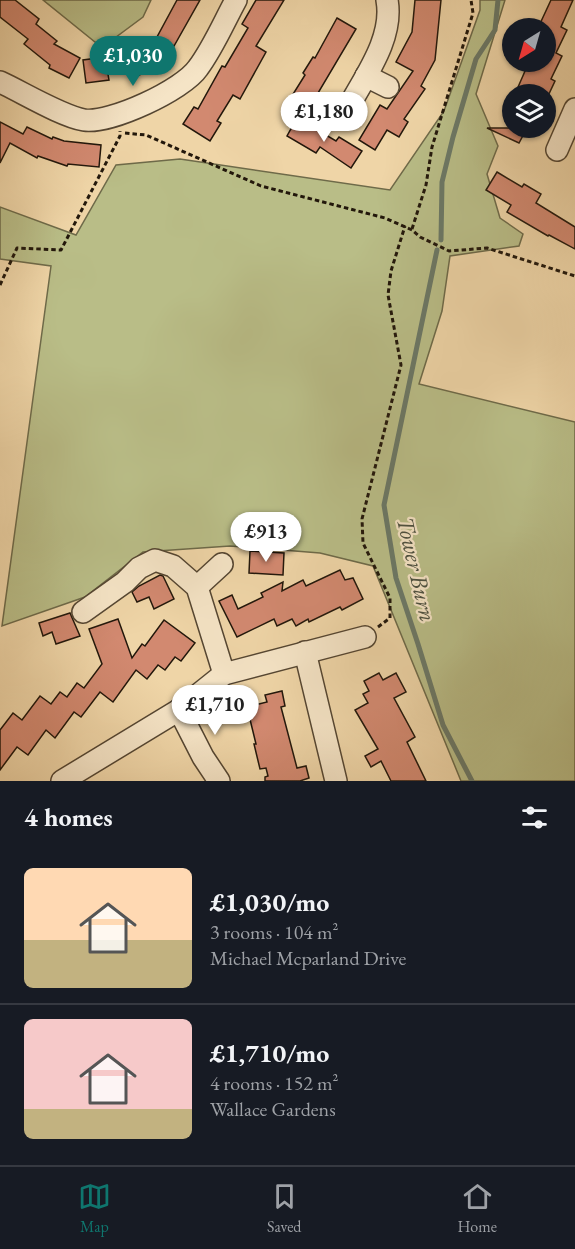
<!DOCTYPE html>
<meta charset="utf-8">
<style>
:root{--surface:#171b24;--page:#242831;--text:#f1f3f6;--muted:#9ea1a6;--line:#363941;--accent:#0f766e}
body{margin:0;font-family:"EB Garamond",serif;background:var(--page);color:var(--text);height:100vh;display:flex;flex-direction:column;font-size:22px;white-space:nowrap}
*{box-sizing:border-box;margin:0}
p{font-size:20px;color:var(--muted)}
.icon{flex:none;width:33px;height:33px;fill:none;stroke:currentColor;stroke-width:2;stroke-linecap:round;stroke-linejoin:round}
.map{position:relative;height:781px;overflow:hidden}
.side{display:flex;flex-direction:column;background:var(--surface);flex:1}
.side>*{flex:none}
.needle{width:39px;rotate:217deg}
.controls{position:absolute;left:502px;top:18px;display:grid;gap:12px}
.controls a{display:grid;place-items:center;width:54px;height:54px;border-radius:50%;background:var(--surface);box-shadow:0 2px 4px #0004;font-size:30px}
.price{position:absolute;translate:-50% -51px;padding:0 14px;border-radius:21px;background:#fff;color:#222;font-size:20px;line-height:39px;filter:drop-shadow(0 2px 3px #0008)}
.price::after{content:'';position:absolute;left:50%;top:36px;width:18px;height:14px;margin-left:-9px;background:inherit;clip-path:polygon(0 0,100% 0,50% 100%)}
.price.current{background:var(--accent);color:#fff}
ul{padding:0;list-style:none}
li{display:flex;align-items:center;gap:18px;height:150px;padding:0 24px}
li+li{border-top:2px solid var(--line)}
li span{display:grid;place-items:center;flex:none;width:168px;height:120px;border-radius:9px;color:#555}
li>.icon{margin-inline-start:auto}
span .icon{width:72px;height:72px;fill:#fffc;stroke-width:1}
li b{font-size:26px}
h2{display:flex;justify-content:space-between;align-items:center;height:72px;padding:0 24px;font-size:26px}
.menu{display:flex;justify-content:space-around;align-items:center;height:84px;border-top:2px solid var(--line);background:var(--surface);font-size:16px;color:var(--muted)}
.menu a{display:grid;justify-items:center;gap:3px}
.menu .current{color:var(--accent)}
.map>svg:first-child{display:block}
.green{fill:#b9bd87;stroke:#6e6a49;stroke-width:1.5}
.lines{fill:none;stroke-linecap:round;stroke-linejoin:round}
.stream{stroke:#6b7866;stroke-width:5}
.building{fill:#d28970;stroke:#22170b;stroke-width:1.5}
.minor-casing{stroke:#554632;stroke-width:24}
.path{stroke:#22170b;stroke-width:3;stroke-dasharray:4.5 3;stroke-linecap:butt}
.minor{stroke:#f5e4c6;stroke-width:21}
.labels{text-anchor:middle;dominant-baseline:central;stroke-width:4.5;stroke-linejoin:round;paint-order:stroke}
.water-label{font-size:24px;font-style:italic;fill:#4c5040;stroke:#f5e4c6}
</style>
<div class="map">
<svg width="575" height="781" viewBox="0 0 575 781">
<rect width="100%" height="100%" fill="#efd5a7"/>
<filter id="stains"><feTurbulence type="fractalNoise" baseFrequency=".00333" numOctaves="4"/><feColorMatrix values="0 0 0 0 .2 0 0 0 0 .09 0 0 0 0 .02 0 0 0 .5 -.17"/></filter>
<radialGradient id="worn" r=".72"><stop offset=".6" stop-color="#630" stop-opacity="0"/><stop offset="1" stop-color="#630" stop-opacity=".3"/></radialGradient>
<g class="green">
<polygon points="43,0 151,0 143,17 108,43 95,42"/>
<polygon points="480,0 505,0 476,94 498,146 487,174 500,218 523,234 519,246 450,256 442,311 419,384 575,422 575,781 461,781 373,566 320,553 230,546 143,552 85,597 2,626 51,266 0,259 0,207 76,235 116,165 180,159 390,190 444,111 480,10"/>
</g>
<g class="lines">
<g class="stream">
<polyline points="441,240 442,182 453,137 476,59 495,30 498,0"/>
<polyline points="437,250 384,505 396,578 418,644 443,725 472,781"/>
</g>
</g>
<g class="building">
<polygon points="0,0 15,0 39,19 36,24 57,41 54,44 80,58 69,78 49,68 50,65 24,44 28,39 0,17"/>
<polygon points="177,0 200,0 174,46 157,37"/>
<polygon points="256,0 284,0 256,46 266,52 240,99 233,95 217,121 221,123 210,141 183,124 194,107 198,109 222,66 225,67 248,28 242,24"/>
<polygon points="415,0 441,0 435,60 421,86 425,89 404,119 408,122 399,137 387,130 375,150 359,140 380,105 387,109 413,71 396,62 412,32"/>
<polygon points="551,0 573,0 561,27 567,30 556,53 562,56 551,79 555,81 547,98 546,94 515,94 529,62 546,62 546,28 538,28"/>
<polygon points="337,18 356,29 308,110 290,99 305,75 303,73 313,57 315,58"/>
<polygon points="152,43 163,62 134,78 123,59"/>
<polygon points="105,57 109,80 86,83 83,60"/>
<polygon points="297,118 336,141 339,137 362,151 351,168 320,147 316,153 287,136"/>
<polygon points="0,122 23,134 27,127 52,139 53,137 64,141 101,145 99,167 68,164 67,166 38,156 37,158 10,143 0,163"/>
<polygon points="487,128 527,128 519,143"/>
<polygon points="497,172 522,187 524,184 541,194 536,203 575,227 575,249 549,235 548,236 507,212 511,205 486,190"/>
<polygon points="250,551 284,553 283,575 249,573"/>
<polygon points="340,570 345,580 353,578 363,599 342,610 340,607 309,622 308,619 296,626 292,619 277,626 274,619 237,637 219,601 232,595 238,609 263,597 261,593 283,582 282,591 303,580 306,586"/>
<polygon points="160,575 163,576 174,599 154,609 149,597 137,602 132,592 139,586"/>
<polygon points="70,613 80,636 56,644 52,632 43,636 39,623"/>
<polygon points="118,619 132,658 142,644 145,646 164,620 195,643 181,661 175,657 165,670 158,665 147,679 136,670 113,702 100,692 81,717 74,712 55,738 46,730 28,755 17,747 0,770 0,730 13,713 22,720 40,696 51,704 60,692 67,697 77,683 84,688 102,664 89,629"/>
<polygon points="379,673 383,680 396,673 406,692 394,698 415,737 407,742 426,781 391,781 381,761 371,767 365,756 378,749 355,710 368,703 363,694 369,691 364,681"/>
<polygon points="282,691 285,706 281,707 297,768 306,766 309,778 300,781 265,781 265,777 268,776 266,768 260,769 254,744 256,744 247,707 267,702 265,695"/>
</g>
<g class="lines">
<defs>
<g id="minor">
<polyline points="366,76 388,87"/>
<path d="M0 82C22 92 61 116 84 120 110 124 183 90 198 68 213 48 224 22 236 0"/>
<path d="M348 108C365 76 394 38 387 0"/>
<polyline points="557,150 575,109"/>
<polyline points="197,587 222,564"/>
<polyline points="83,612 125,582 139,568 155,560 173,566 197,587 224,674"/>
<polyline points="305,652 336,781"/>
<polyline points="179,710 203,757 219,781"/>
<polyline points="62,781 179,710 224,674 365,637"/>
</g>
</defs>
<use href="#minor" class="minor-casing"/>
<g class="path">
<polyline points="125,133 146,135 261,186 385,218 412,230 420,237 449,251 487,248 575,276"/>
<polyline points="412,229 426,185 432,147 473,13 471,0"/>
<polyline points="0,285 17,248 61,250 120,136 120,131"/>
<polyline points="378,627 390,618 390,598 363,543 362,519 401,365 388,295 391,271 405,226"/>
</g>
<use href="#minor" class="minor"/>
</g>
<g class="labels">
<g class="water-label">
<text transform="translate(417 569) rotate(77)">Tower Burn</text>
</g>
</g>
<rect width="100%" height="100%" filter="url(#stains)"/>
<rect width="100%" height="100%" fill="url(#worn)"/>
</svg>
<div class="controls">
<a><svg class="needle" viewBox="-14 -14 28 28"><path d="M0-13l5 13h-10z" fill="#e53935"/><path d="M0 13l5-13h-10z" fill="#9ea1a6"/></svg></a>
<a><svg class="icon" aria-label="layers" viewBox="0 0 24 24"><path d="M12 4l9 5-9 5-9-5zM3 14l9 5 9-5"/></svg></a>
</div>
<b class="price current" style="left:133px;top:87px">£1,030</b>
<b class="price" style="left:324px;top:143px">£1,180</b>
<b class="price" style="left:266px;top:563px">£913</b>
<b class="price" style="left:215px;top:736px">£1,710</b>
</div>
<section class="side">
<h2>4 homes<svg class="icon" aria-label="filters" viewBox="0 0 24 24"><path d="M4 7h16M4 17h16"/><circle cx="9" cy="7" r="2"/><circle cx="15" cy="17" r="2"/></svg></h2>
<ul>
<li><span style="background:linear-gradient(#ffd9b3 60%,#c2b280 0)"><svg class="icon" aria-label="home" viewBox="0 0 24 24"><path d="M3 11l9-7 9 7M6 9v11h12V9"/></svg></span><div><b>£1,030/mo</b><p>3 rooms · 104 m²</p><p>Michael Mcparland Drive</p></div></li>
<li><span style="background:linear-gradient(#f6c9c9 75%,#c2b280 0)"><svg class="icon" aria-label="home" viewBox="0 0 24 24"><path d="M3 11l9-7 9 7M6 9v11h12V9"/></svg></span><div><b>£1,710/mo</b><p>4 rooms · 152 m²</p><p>Wallace Gardens</p></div></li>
</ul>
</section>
<nav class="menu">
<a class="current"><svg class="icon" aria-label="map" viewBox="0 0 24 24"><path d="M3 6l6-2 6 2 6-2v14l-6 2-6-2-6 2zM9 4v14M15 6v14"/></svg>Map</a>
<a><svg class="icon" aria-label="saved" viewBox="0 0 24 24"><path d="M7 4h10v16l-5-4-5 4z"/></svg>Saved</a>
<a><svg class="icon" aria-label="home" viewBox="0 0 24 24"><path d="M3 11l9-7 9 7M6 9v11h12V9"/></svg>Home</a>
</nav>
